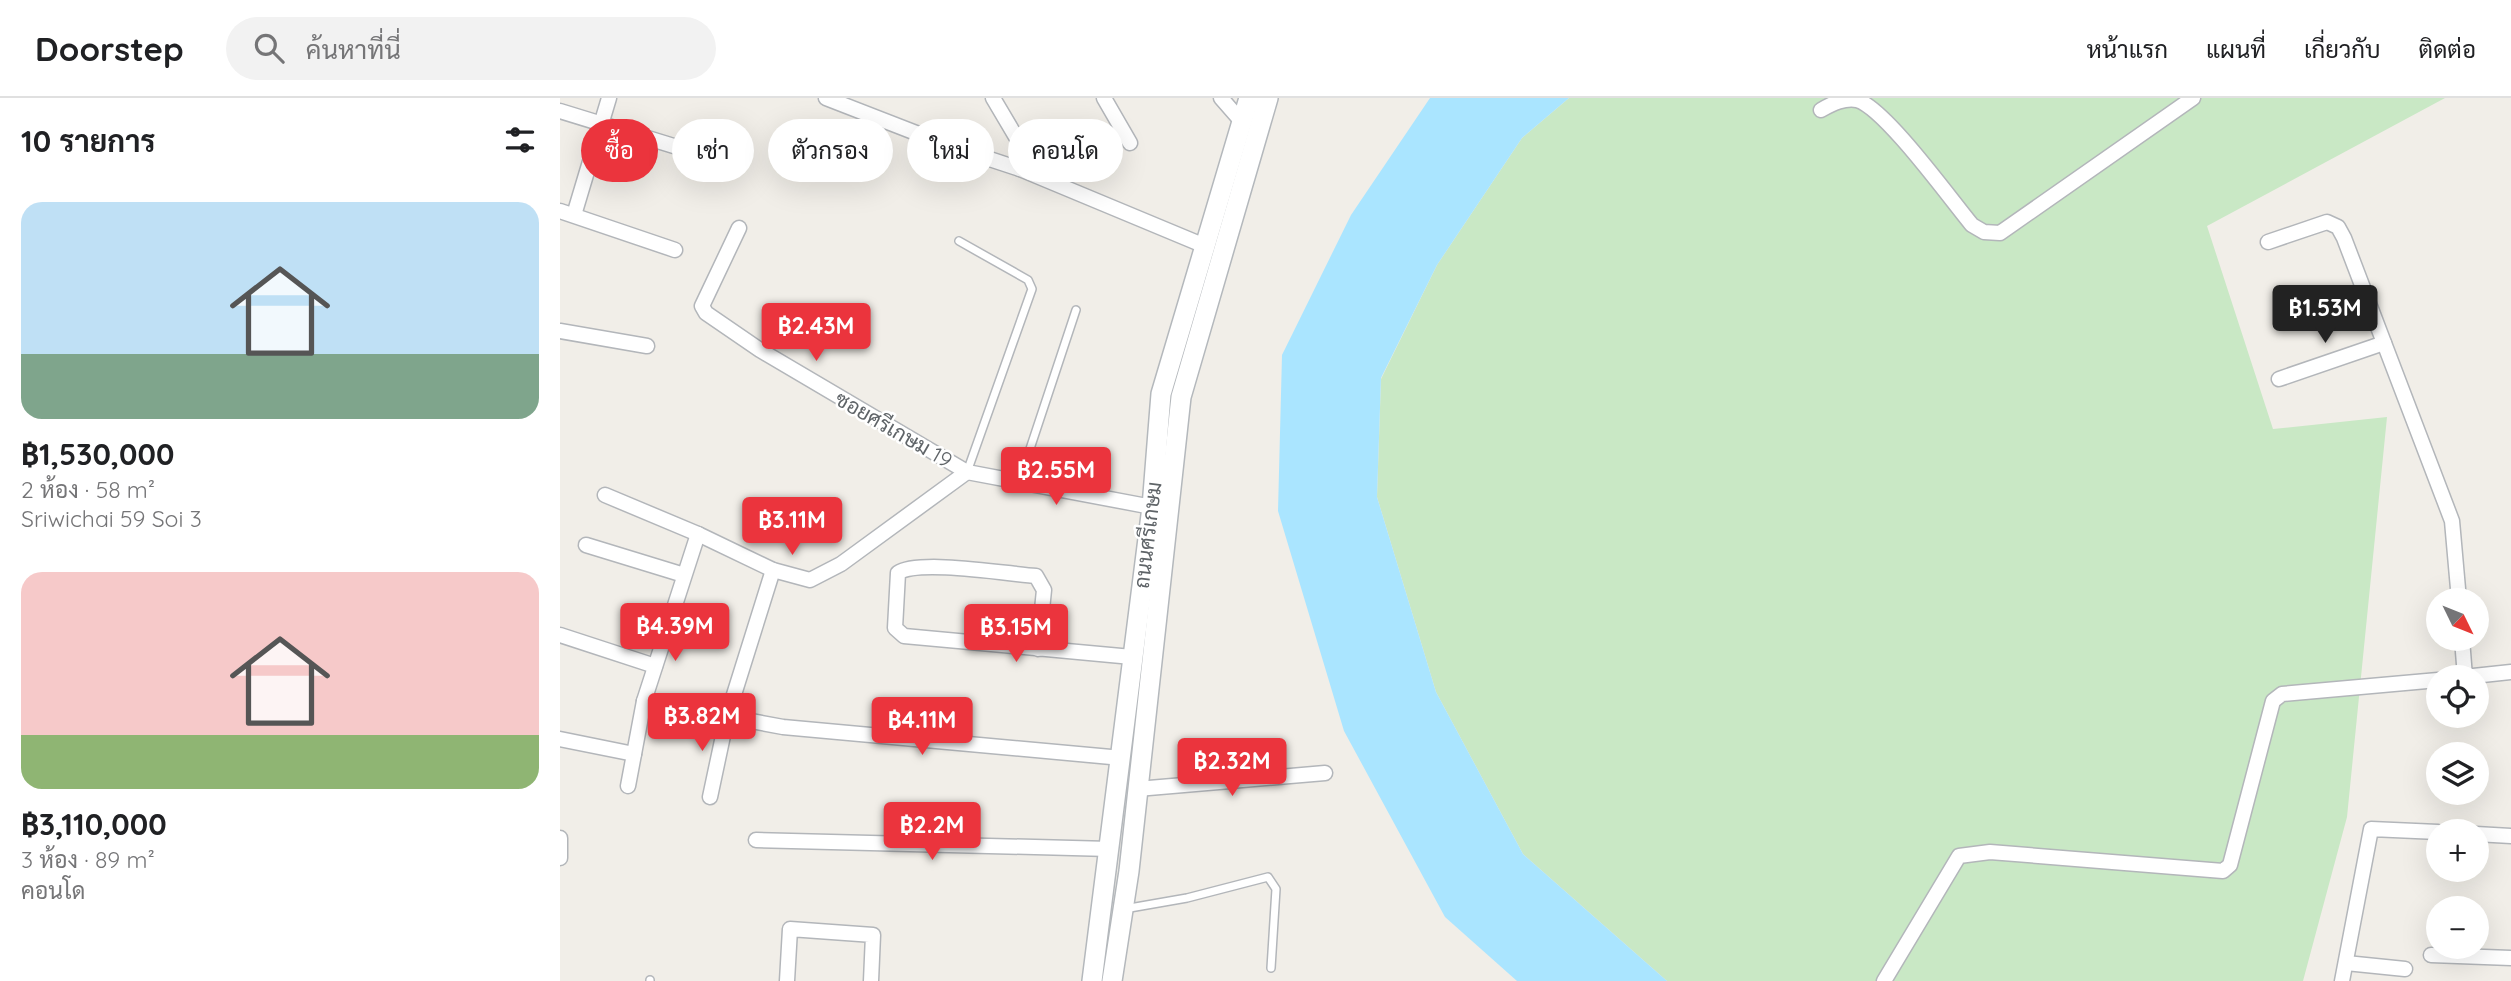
<!DOCTYPE html>
<html lang="th">
<meta charset="utf-8">
<style>
:root{--surface:#fff;--page:#f2f2f2;--text:#202124;--muted:#757577;--line:#e0e0e0;--accent:#eb343d}
body{margin:0;font-family:Quicksand,Sarabun,sans-serif;background:var(--page);color:var(--text);height:100vh;display:flex;flex-direction:column;font-size:26px;white-space:nowrap}
*{box-sizing:border-box;margin:0}
p{font-size:23px;color:var(--muted)}
.icon{flex:none;width:38px;height:38px;fill:none;stroke:currentColor;stroke-width:2;stroke-linecap:round;stroke-linejoin:round}
.map{position:relative;flex:1;overflow:hidden}
.sheet{display:flex;flex-direction:column;background:var(--surface);width:560px}
.sheet>*{flex:none}
.guide{position:absolute;left:21px;top:21px;width:665px;height:63px;display:flex;gap:14px}
.needle{width:46px;rotate:133deg}
.tools{position:absolute;left:1866px;top:490px;display:grid;gap:14px}
.tools a{display:grid;place-items:center;width:63px;height:63px;border-radius:50%;background:var(--surface);box-shadow:0 7px 28px #0002;font-size:35px}
.price{position:absolute;translate:-50% -60px;padding:0 16px;border-radius:7px;background:var(--accent);color:#fff;font-size:23px;line-height:46px;filter:drop-shadow(0 2px 4px #0008)}
.price::after{content:'';position:absolute;left:50%;top:42px;width:21px;height:16px;margin-left:-10px;background:inherit;clip-path:polygon(0 0,100% 0,50% 100%)}
.price.on{background:#222;color:#fff}
ul{padding:0;list-style:none}
li{display:grid;align-content:center;gap:14px;height:371px;padding:0 21px}
li span{display:grid;place-items:center;height:217px;border-radius:21px;color:#555}
li>.icon{margin-inline-start:auto}
span .icon{width:126px;height:126px;fill:#fffc;stroke-width:1}
li b{font-size:30px}
h2{display:flex;justify-content:space-between;align-items:center;height:84px;padding:0 21px;font-size:30px}
.tag{padding:0 24px;border-radius:32px;background:var(--surface);box-shadow:0 7px 28px #0002;font-size:24px;line-height:63px}
.tag.on{background:var(--accent);color:#fff}
header{display:flex;align-items:center;gap:42px;box-sizing:border-box;height:98px;padding:0 35px;background:var(--surface);border-bottom:2px solid var(--line)}
header strong{font-size:33px}
nav{display:flex;gap:38px;margin-inline-start:auto;font-size:24px}
.search{width:490px;height:63px;background:var(--page);display:flex;align-items:center;gap:18px;box-sizing:border-box;padding:0 24px;border-radius:38px;color:var(--muted);font-size:26px}
main{display:flex;flex:1;min-height:0}
.map>svg:first-child{display:block}
.green{fill:#c9e8c5}
.water{fill:#aae5ff}
.lines{fill:none;stroke-linecap:round;stroke-linejoin:round}
.service-casing{stroke:#b3b6ba;stroke-width:10}
.minor-casing{stroke:#b3b6ba;stroke-width:17}
.secondary-casing{stroke:#b4b8bc;stroke-width:22}
.service{stroke:#fff;stroke-width:7}
.minor{stroke:#fff;stroke-width:14}
.secondary{stroke:#fff;stroke-width:19}
.labels{text-anchor:middle;dominant-baseline:central;stroke-width:5;stroke-linejoin:round;paint-order:stroke}
.street-label{font-size:21px;fill:#5f6468;stroke:#fff}
</style>
<header>
<strong>Doorstep</strong>
<div class="search"><svg class="icon" aria-label="search" viewBox="0 0 24 24"><circle cx="10" cy="10" r="6"/><path d="M15 15l6 6"/></svg>ค้นหาที่นี่</div>
<nav><a>หน้าแรก</a><a>แผนที่</a><a>เกี่ยวกับ</a><a>ติดต่อ</a></nav>
</header>
<main>
<section class="sheet">
<h2>10 รายการ<svg class="icon" aria-label="filters" viewBox="0 0 24 24"><path d="M4 7h16M4 17h16"/><circle cx="9" cy="7" r="2"/><circle cx="15" cy="17" r="2"/></svg></h2>
<ul>
<li><span style="background:linear-gradient(#bfe0f5 70%,#7fa58c 0)"><svg class="icon" aria-label="home" viewBox="0 0 24 24"><path d="M3 11l9-7 9 7M6 9v11h12V9"/></svg></span><div><b>฿1,530,000</b><p>2 ห้อง · 58 m²</p><p>Sriwichai 59 Soi 3</p></div></li>
<li><span style="background:linear-gradient(#f6c9c9 75%,#8fb573 0)"><svg class="icon" aria-label="home" viewBox="0 0 24 24"><path d="M3 11l9-7 9 7M6 9v11h12V9"/></svg></span><div><b>฿3,110,000</b><p>3 ห้อง · 89 m²</p><p>คอนโด</p></div></li>
</ul>
</section>
<div class="map">
<svg width="1951" height="883" viewBox="0 0 1951 883">
<rect width="100%" height="100%" fill="#f1eee8"/>
<polygon class="green" points="1009,0 1885,0 1647,128 1713,331 1827,319 1787,719 1743,883 1107,883 963,756 876,594 817,399 821,281 877,167 962,40"/>
<polygon class="water" points="870,0 1009,0 962,40 877,167 821,280 817,399 876,594 963,756 1107,883 957,883 885,819 784,633 718,413 722,257 791,117"/>
<g class="lines">
<defs>
<g id="service">
<polyline points="399,143 468,182 472,191 407,374"/>
<polyline points="459,384 516,212"/>
<polyline points="564,811 627,800 708,779 716,791 711,870"/>
<polyline points="90,883 90,882"/>
</g>
<g id="minor">
<polyline points="266,0 387,47 460,71 645,148"/>
<polyline points="433,0 459,44 460,71"/>
<polyline points="544,0 570,45"/>
<polyline points="661,0 682,24"/>
<path d="M1261 12C1273 5 1284 0 1297 2 1325 10 1391 102 1412 127L1424 134 1440 135 1633 0"/>
<polyline points="0,13 156,61"/>
<polyline points="0,113 115,152"/>
<polyline points="14,117 49,0"/>
<polyline points="179,130 142,208 146,215 200,252 407,374 592,409"/>
<polyline points="1708,144 1767,124 1778,129 1784,140 1892,423 1899,502"/>
<polyline points="0,233 87,248"/>
<polyline points="1719,281 1824,245"/>
<polyline points="45,397 138,436 213,472 250,482 281,466 407,374"/>
<polyline points="26,447 124,477"/>
<polyline points="0,537 95,568"/>
<polyline points="1902,541 1905,579"/>
<path d="M478 551 484 492 476 478C448 476 358 461 338 475L335 530 344 538 572 559"/>
<polyline points="1904,579 1951,574"/>
<polyline points="84,603 223,629 562,660"/>
<polyline points="0,641 74,656"/>
<polyline points="68,688 84,603 138,436"/>
<polyline points="577,691 765,675"/>
<polyline points="150,699 167,619 213,472"/>
<polyline points="1916,736 1951,738"/>
<polyline points="0,740 0,760"/>
<polyline points="196,742 550,751"/>
<polyline points="1871,857 1951,860"/>
<polyline points="1786,865 1845,871"/>
<polyline points="227,883 230,831 313,837 311,883"/>
<polyline points="1324,883 1399,758 1430,754 1663,773 1670,767 1713,603 1722,596 1878,582"/>
<polyline points="1782,883 1811,731 1878,734"/>
</g>
<g id="secondary">
<polyline points="532,883 592,409 601,296 689,0"/>
<polyline points="552,883 569,773 621,299 708,0"/>
</g>
</defs>
<use href="#service" class="service-casing"/>
<use href="#minor" class="minor-casing"/>
<use href="#secondary" class="secondary-casing"/>
<use href="#service" class="service"/>
<use href="#minor" class="minor"/>
<use href="#secondary" class="secondary"/>
</g>
<g class="labels">
<g class="street-label">
<text transform="translate(334 331) rotate(30)">ซอยศรีเกษม 19</text>
<text transform="translate(587 437) rotate(-83)">ถนนศรีเกษม</text>
</g>
</g>
</svg>
<div class="tools">
<a><svg class="needle" viewBox="-14 -14 28 28"><path d="M0-13l5 13h-10z" fill="#e53935"/><path d="M0 13l5-13h-10z" fill="#757577"/></svg></a>
<a><svg class="icon" aria-label="locate" viewBox="0 0 24 24"><circle cx="12" cy="12" r="6"/><path d="M12 2v4M12 18v4M2 12h4M18 12h4"/></svg></a>
<a><svg class="icon" aria-label="layers" viewBox="0 0 24 24"><path d="M12 4l9 5-9 5-9-5zM3 14l9 5 9-5"/></svg></a>
<a>+</a>
<a>−</a>
</div>
<b class="price on" style="left:1765px;top:247px">฿1.53M</b>
<b class="price" style="left:256px;top:265px">฿2.43M</b>
<b class="price" style="left:496px;top:409px">฿2.55M</b>
<b class="price" style="left:232px;top:459px">฿3.11M</b>
<b class="price" style="left:115px;top:565px">฿4.39M</b>
<b class="price" style="left:456px;top:566px">฿3.15M</b>
<b class="price" style="left:142px;top:655px">฿3.82M</b>
<b class="price" style="left:362px;top:659px">฿4.11M</b>
<b class="price" style="left:672px;top:700px">฿2.32M</b>
<b class="price" style="left:372px;top:764px">฿2.2M</b>
<div class="guide">
<a class="tag on">ซื้อ</a>
<a class="tag">เช่า</a>
<a class="tag">ตัวกรอง</a>
<a class="tag">ใหม่</a>
<a class="tag">คอนโด</a>
</div>
</div>
</main>
